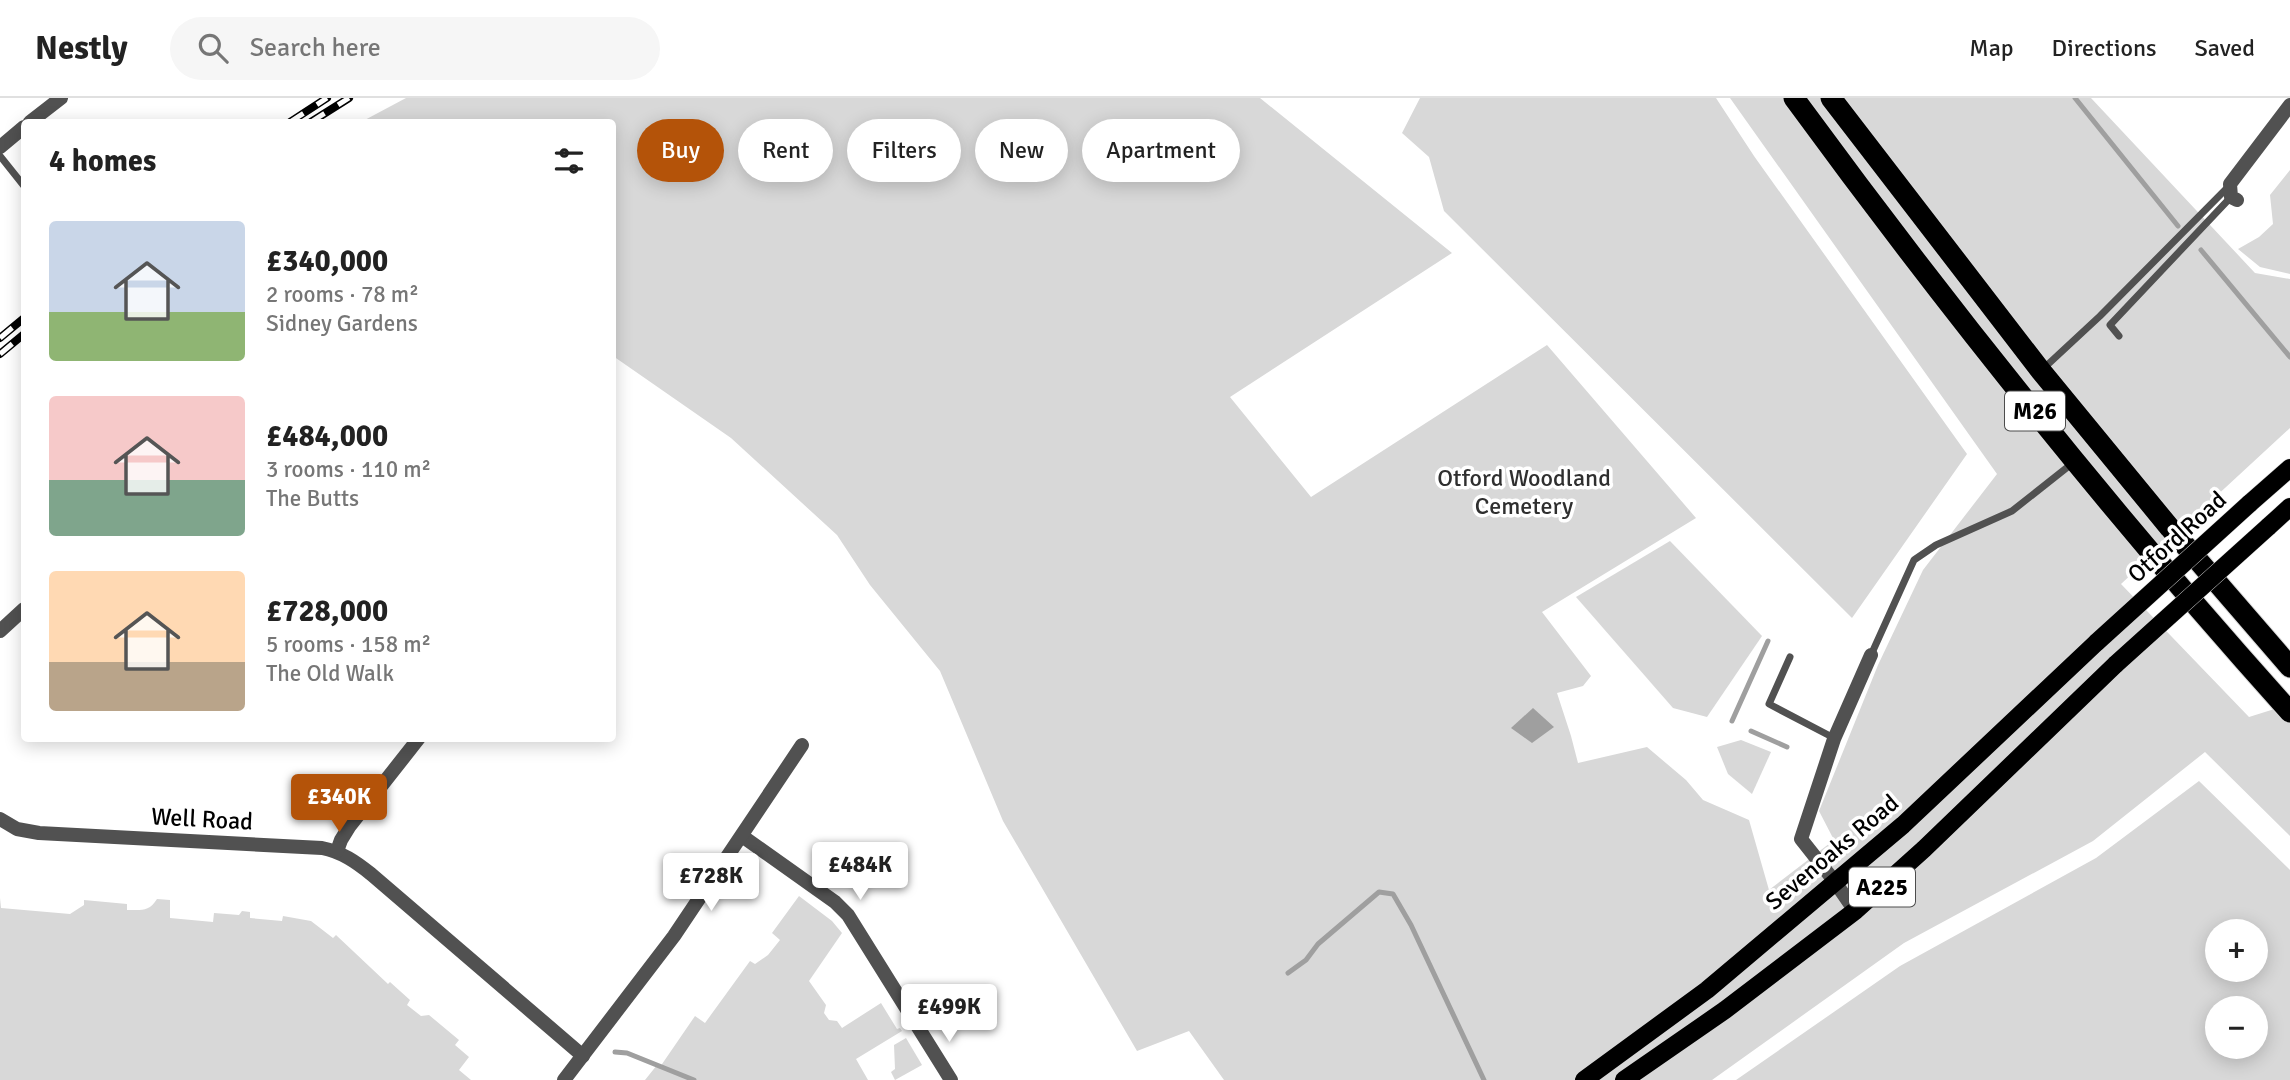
<!DOCTYPE html>
<meta charset="utf-8">
<style>
:root{--surface:#fff;--page:#f6f6f6;--text:#222;--muted:#767676;--line:#e0e0e0;--accent:#b45309}
body{margin:0;font-family:Signika,sans-serif;background:var(--page);color:var(--text);height:100vh;display:flex;flex-direction:column;font-size:26px;white-space:nowrap}
*{box-sizing:border-box;margin:0}
p{font-size:23px;color:var(--muted)}
.icon{flex:none;width:38px;height:38px;fill:none;stroke:currentColor;stroke-width:2;stroke-linecap:round;stroke-linejoin:round}
.map{position:relative;flex:1;overflow:hidden}
.drawer{position:absolute;left:21px;top:21px;width:595px;height:623px;display:flex;flex-direction:column;background:var(--surface);border-radius:7px;box-shadow:0 4px 18px #0003}
.drawer>*{flex:none}
.banner{position:absolute;left:637px;top:21px;width:665px;height:63px;display:flex;gap:14px}
.tools{position:absolute;left:2205px;top:821px;display:grid;gap:14px}
.tools a{display:grid;place-items:center;width:63px;height:63px;border-radius:50%;background:var(--surface);box-shadow:0 4px 18px #0003;font-size:35px}
.price{position:absolute;translate:-50% -60px;padding:0 16px;border-radius:7px;background:#fff;color:#222;font-size:23px;line-height:46px;filter:drop-shadow(0 2px 4px #0008)}
.price::after{content:'';position:absolute;left:50%;top:42px;width:21px;height:16px;margin-left:-10px;background:inherit;clip-path:polygon(0 0,100% 0,50% 100%)}
.price.active{background:var(--accent);color:#fff}
ul{padding:0;list-style:none}
li{display:flex;align-items:center;gap:21px;height:175px;padding:0 28px}
li span{display:grid;place-items:center;flex:none;width:196px;height:140px;border-radius:7px;color:#555}
li>.icon{margin-inline-start:auto}
span .icon{width:84px;height:84px;fill:#fffc;stroke-width:1}
li b{font-size:30px}
h2{display:flex;justify-content:space-between;align-items:center;height:84px;padding:0 28px;font-size:30px}
.chip{padding:0 24px;border-radius:32px;background:var(--surface);box-shadow:0 4px 18px #0003;font-size:24px;line-height:63px}
.chip.active{background:var(--accent);color:#fff}
header{display:flex;align-items:center;gap:42px;box-sizing:border-box;height:98px;padding:0 35px;background:var(--surface);border-bottom:2px solid var(--line)}
header strong{font-size:33px}
nav{display:flex;gap:38px;margin-inline-start:auto;font-size:24px}
.search{width:490px;height:63px;background:var(--page);display:flex;align-items:center;gap:18px;box-sizing:border-box;padding:0 24px;border-radius:38px;color:var(--muted);font-size:26px}
.map>svg:first-child{display:block}
.green{fill:#d8d8d8;fill-rule:evenodd}
.water{fill:#9f9f9f}
.lines{fill:none;stroke-linecap:round;stroke-linejoin:round}
.stream{stroke:#9f9f9f;stroke-width:5}
.primary-casing{stroke:#dbdbdb;stroke-width:19}
.highway-casing{stroke:#dbdbdb;stroke-width:23}
.lane{stroke:#515151;stroke-width:7}
.street{stroke:#515151;stroke-width:14}
.primary{stroke:#000;stroke-width:18}
.highway{stroke:#000;stroke-width:21}
.rail-casing{stroke:#000;stroke-width:8}
.rail{stroke:#fff;stroke-width:5;stroke-dasharray:16;stroke-linecap:butt}
.primary-bridge-casing{stroke:#dbdbdb;stroke-width:19;stroke-linecap:butt}
.primary-bridge{stroke:#000;stroke-width:18}
.labels{text-anchor:middle;dominant-baseline:central;stroke-width:7;stroke-linejoin:round;paint-order:stroke}
.shield{fill:#fff;stroke:#4c4c4c;stroke-width:2}
.shield-label{font-size:23px;font-weight:bold;fill:#000}
.park-label{font-size:24px;fill:#2f2f2f;stroke:#fff}
.street-label{font-size:24px;fill:#000;stroke:#fff}
</style>
<header>
<strong>Nestly</strong>
<div class="search"><svg class="icon" aria-label="search" viewBox="0 0 24 24"><circle cx="10" cy="10" r="6"/><path d="M15 15l6 6"/></svg>Search here</div>
<nav><a>Map</a><a>Directions</a><a>Saved</a></nav>
</header>
<div class="map">
<svg width="2290" height="982" viewBox="0 0 2290 982">
<rect width="100%" height="100%" fill="#fff"/>
<g class="green">
<polygon points="406,0 1260,0 1452,155 1230,299 1311,399 1547,247 1696,420 1542,514 1591,578 1583,588 1557,595 1571,638 1578,665 1647,649 1686,682 1703,702 1749,722 1769,792 1834,742 1819,713 1878,567 1923,472 1997,376 1730,0 2091,0 2255,175 2290,181 2290,330 2121,486 2249,619 2290,606 2290,738 2205,654 2093,743 1904,845 1712,982 1224,982 1189,933 1137,953 1003,723 940,573 870,487 837,437 731,340 613,258 612,24 361,24"/>
<polygon points="1420,0 1716,0 1754,58 1967,356 1852,520 1444,113 1429,59 1402,35"/>
<polygon points="2290,72 2290,176 2260,169 2238,151 2259,139 2273,126 2270,97"/>
<polygon points="1670,443 1762,538 1707,619 1673,610 1576,499"/>
<polygon points="1741,642 1771,654 1752,696 1728,676 1717,649"/>
<path d="M2199 683 2290 772V982H1736L1900 868 2096 760ZM2256 833V872H2217V833ZM2256 910V948H2217V910Z"/>
<polygon points="799,798 832,823 842,835 809,883 826,907 824,915 829,922 837,923 842,930 881,905 897,931 900,930 902,933 856,961 868,982 645,982 657,967 660,969 695,918 705,925 750,863 755,866 768,857 780,842 772,835"/>
<path d="M0 800 1 810 70 816 84 807V802L127 806V812C141 812 149 814 157 801L170 802V820L213 824 214 815 239 817 242 813 250 814V820L282 823 283 818 311 823 333 840 336 837 388 886 390 884 410 902 407 907 421 918 429 917 459 942 455 947 469 959 459 972 471 982H0Z"/>
<polygon points="906,940 922,967 895,982 891,974 895,971 894,947"/>
</g>
<polygon class="water" points="1533,610 1554,629 1532,645 1511,630"/>
<g class="lines">
<g class="stream">
<polyline points="2075,0 2178,128"/>
<polyline points="2201,152 2290,259"/>
<polyline points="1732,623 1768,543"/>
<polyline points="1751,633 1787,649"/>
<polyline points="1288,875 1306,862 1318,846 1379,794 1393,796 1411,827 1484,982"/>
<polyline points="615,954 627,955 694,982"/>
</g>
<defs>
<g id="primary">
<polyline points="2249,406 2290,370"/>
<polyline points="2268,429 2290,409"/>
<polyline points="1584,982 1707,892 1903,727 2097,544"/>
<polyline points="1624,982 1725,912 1855,813 1924,751 2116,566"/>
</g>
<g id="highway">
<path d="M1794 0C1949 212 2114 418 2290 614"/>
<polyline points="1831,0 2041,273 2170,430 2290,569"/>
</g>
</defs>
<use href="#primary" class="primary-casing"/>
<use href="#highway" class="highway-casing"/>
<g class="lane">
<polyline points="0,58 24,88"/>
<polyline points="2119,238 2110,227 2231,99"/>
<polyline points="2044,270 2100,218 2230,87"/>
<polyline points="1871,557 1914,462 1936,447 2012,413 2074,364"/>
<polyline points="1790,559 1769,606 1834,640"/>
</g>
<g class="street">
<polyline points="30,24 61,0"/>
<polyline points="0,49 24,29"/>
<polyline points="2237,102 2231,99 2230,86 2290,7"/>
<polyline points="0,533 24,511"/>
<path d="M0 721 17 731 39 735 322 750C342 754 356 764 371 776L583 958"/>
<polyline points="742,738 835,804 848,817 951,982"/>
<polyline points="337,753 341,742 349,729 419,640"/>
<polyline points="1855,813 1835,784 1801,741 1834,641 1871,557"/>
<polyline points="564,982 674,838 802,647"/>
</g>
<use href="#primary" class="primary"/>
<use href="#highway" class="highway"/>
<defs>
<g id="rail">
<polyline points="290,24 327,0"/>
<polyline points="311,24 349,0"/>
<polyline points="0,240 24,220"/>
<polyline points="0,256 24,236"/>
</g>
</defs>
<use href="#rail" class="rail-casing"/>
<use href="#rail" class="rail"/>
<defs>
<g id="primary-bridge">
<polyline points="2097,544 2249,406"/>
<polyline points="2116,566 2268,429"/>
</g>
</defs>
<use href="#primary-bridge" class="primary-bridge-casing"/>
<use href="#primary-bridge" class="primary-bridge"/>
</g>
<g class="labels">
<g class="shield">
<rect x="2005" y="293.5" width="60" height="39" rx="5"/>
<rect x="1849" y="769.5" width="66" height="39" rx="5"/>
</g>
<g class="shield-label">
<text x="2035" y="313">M26</text>
<text x="1882" y="789">A225</text>
</g>
<g class="park-label">
<text x="1524" y="380">Otford Woodland<tspan x="1524" dy="28">Cemetery</tspan></text>
</g>
<g class="street-label">
<text transform="translate(2177 439) rotate(-42)">Otford Road</text>
<text transform="translate(202 721) rotate(3)">Well Road</text>
<text transform="translate(1832 754) rotate(-40)">Sevenoaks Road</text>
</g>
</g>
</svg>
<div class="tools">
<a>+</a>
<a>−</a>
</div>
<b class="price active" style="left:339px;top:736px">£340K</b>
<b class="price" style="left:860px;top:804px">£484K</b>
<b class="price" style="left:711px;top:815px">£728K</b>
<b class="price" style="left:949px;top:946px">£499K</b>
<div class="banner">
<a class="chip active">Buy</a>
<a class="chip">Rent</a>
<a class="chip">Filters</a>
<a class="chip">New</a>
<a class="chip">Apartment</a>
</div>
<section class="drawer">
<h2>4 homes<svg class="icon" aria-label="filters" viewBox="0 0 24 24"><path d="M4 7h16M4 17h16"/><circle cx="9" cy="7" r="2"/><circle cx="15" cy="17" r="2"/></svg></h2>
<ul>
<li><span style="background:linear-gradient(#c9d6e8 65%,#8fb573 0)"><svg class="icon" aria-label="home" viewBox="0 0 24 24"><path d="M3 11l9-7 9 7M6 9v11h12V9"/></svg></span><div><b>£340,000</b><p>2 rooms · 78 m²</p><p>Sidney Gardens</p></div></li>
<li><span style="background:linear-gradient(#f6c9c9 60%,#7fa58c 0)"><svg class="icon" aria-label="home" viewBox="0 0 24 24"><path d="M3 11l9-7 9 7M6 9v11h12V9"/></svg></span><div><b>£484,000</b><p>3 rooms · 110 m²</p><p>The Butts</p></div></li>
<li><span style="background:linear-gradient(#ffd9b3 65%,#b9a48a 0)"><svg class="icon" aria-label="home" viewBox="0 0 24 24"><path d="M3 11l9-7 9 7M6 9v11h12V9"/></svg></span><div><b>£728,000</b><p>5 rooms · 158 m²</p><p>The Old Walk</p></div></li>
</ul>
</section>
</div>
